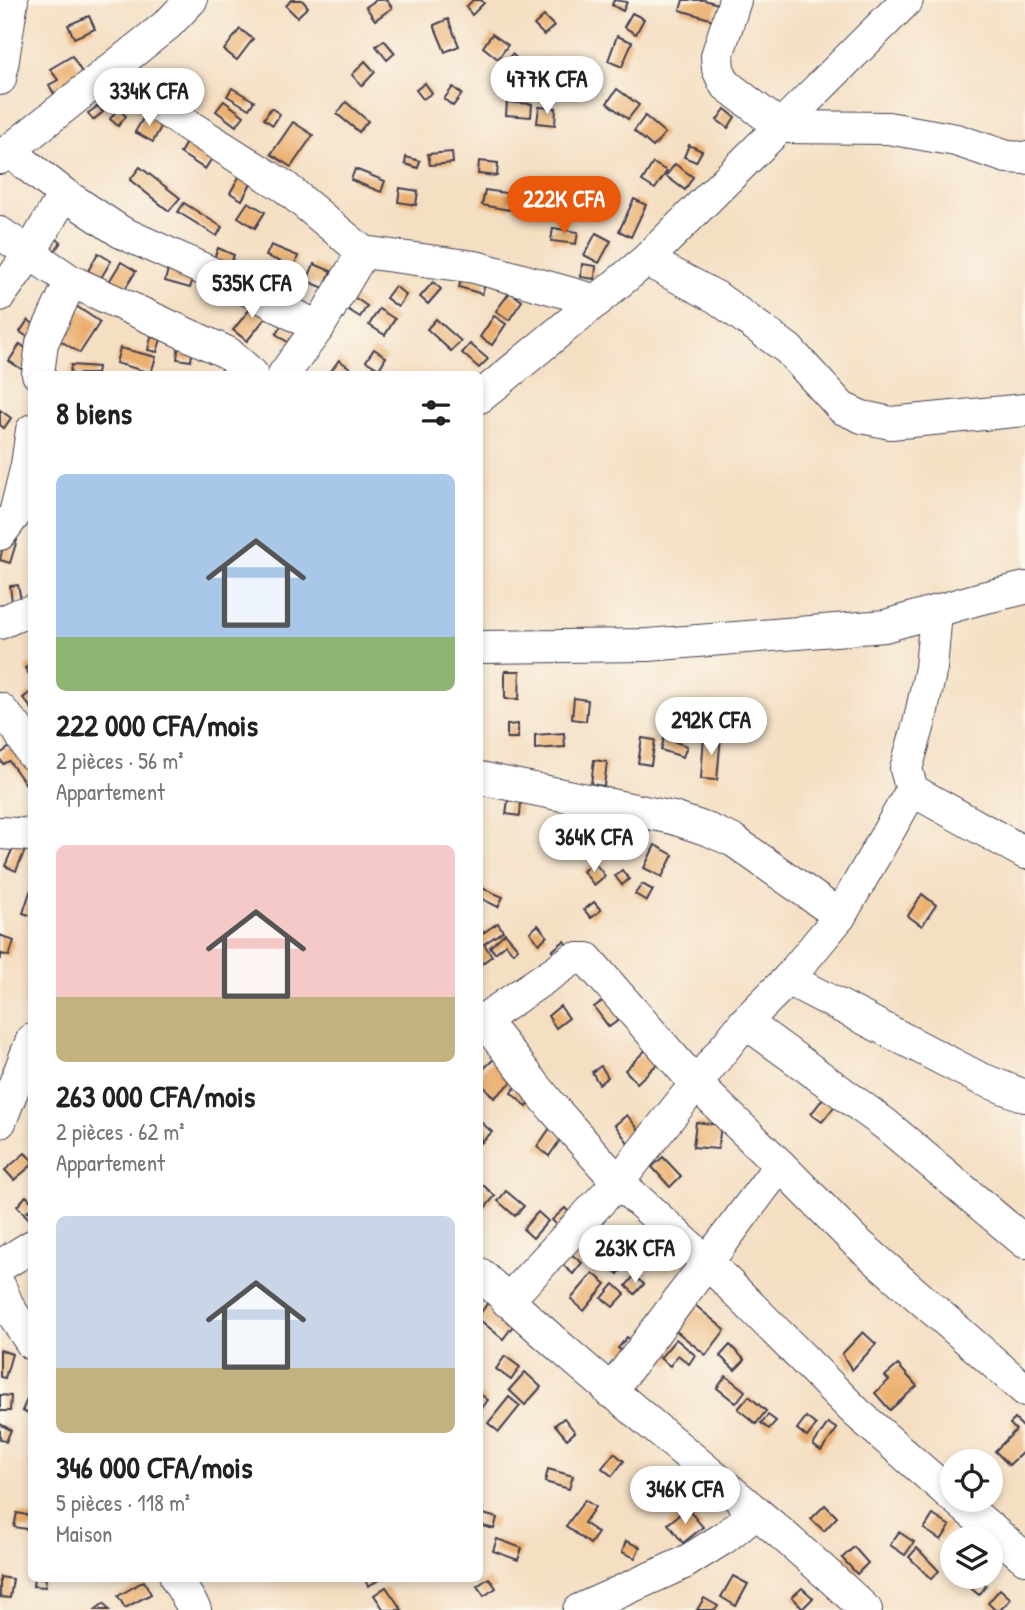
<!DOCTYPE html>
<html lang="fr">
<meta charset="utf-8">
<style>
:root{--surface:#fff;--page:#f6f6f6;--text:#222;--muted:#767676;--accent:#ea580c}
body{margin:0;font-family:"Patrick Hand",sans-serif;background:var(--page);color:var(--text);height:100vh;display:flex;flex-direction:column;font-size:26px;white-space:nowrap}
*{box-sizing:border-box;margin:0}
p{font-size:23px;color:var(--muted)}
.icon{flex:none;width:38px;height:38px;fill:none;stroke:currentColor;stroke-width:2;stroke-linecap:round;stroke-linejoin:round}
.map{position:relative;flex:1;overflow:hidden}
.sheet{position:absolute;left:28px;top:371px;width:455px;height:1211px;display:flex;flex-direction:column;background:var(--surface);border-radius:10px;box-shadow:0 4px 10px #0003}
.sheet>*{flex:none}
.buttons{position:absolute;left:940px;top:1449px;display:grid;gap:14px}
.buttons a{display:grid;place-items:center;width:63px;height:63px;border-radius:50%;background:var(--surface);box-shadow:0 4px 10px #0003;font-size:35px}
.price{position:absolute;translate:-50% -60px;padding:0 16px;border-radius:24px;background:#fff;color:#222;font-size:23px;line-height:46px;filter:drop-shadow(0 2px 4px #0008)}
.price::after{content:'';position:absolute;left:50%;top:42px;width:21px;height:16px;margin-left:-10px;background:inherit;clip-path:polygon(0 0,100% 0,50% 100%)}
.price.active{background:var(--accent);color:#fff}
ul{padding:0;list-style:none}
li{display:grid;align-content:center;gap:14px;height:371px;padding:0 28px}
li span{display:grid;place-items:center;height:217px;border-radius:10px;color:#555}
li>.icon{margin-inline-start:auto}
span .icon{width:126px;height:126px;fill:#fffc;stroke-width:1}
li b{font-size:30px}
h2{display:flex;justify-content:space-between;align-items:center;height:84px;padding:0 28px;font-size:30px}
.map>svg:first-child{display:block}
.building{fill:#ebb070}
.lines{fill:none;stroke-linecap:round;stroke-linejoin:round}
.street-casing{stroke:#423e4f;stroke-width:34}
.street{stroke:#fff;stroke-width:32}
</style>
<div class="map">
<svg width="1025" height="1610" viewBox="0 0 1025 1610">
<rect width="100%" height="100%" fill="#fbf7ec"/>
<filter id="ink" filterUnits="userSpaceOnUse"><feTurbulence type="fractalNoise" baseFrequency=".0143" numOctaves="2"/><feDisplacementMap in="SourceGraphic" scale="14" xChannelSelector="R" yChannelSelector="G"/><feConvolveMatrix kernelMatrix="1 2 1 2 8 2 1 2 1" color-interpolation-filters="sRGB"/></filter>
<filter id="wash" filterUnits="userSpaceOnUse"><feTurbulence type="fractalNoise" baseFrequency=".00686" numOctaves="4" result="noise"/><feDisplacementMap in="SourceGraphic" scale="28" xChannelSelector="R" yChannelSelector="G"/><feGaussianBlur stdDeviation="1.57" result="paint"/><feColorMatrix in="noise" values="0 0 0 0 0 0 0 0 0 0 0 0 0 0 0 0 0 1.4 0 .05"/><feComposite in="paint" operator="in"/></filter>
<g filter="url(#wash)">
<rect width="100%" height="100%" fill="#f4dfc3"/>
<g id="blocks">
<g class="building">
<polygon points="291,0 302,0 308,7 297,17 286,6"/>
<polygon points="376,0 387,0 392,8 375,20 366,7"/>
<polygon points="473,0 481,0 484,3 472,15 466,7"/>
<polygon points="614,0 627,2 623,11 612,5"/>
<polygon points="683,0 704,0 718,4 713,20 680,10"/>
<polygon points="632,13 644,19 636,34 624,27"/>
<polygon points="89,16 95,29 74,38 68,25"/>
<polygon points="544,16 554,26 544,35 534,25"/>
<polygon points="448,19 459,46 445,52 434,25"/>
<polygon points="240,29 253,39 237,60 224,50"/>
<polygon points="492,34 508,45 498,59 483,47"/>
<polygon points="617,36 632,42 622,67 608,61"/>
<polygon points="384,40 395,53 387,60 376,46"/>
<polygon points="512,54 524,65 515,76 503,65"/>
<polygon points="72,56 84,76 54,94 49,85 58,80 50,69"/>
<polygon points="365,61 375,72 362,86 352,75"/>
<polygon points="425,83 432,93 423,99 416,90"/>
<polygon points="453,87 462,94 453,106 444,99"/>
<polygon points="232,88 254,101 249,109 227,96"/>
<polygon points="617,89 639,105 628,119 607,103"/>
<polygon points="224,101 244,116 236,126 216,111"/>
<polygon points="346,102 368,121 359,132 337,114"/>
<polygon points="507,102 532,104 531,117 506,115"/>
<polygon points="98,106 103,112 93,120 88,113"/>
<polygon points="539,107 556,108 555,125 537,123"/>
<polygon points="271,108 280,114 273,125 264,119"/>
<polygon points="118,109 126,116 118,126 110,119"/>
<polygon points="725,109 735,117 728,128 717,120"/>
<polygon points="146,113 163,123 153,142 135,132"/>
<polygon points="645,116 665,133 653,147 634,131"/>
<polygon points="293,122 313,135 291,167 271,154"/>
<polygon points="188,139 214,155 205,169 180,153"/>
<polygon points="689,145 702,151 696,162 684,157"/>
<polygon points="452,152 453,163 430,165 428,154"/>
<polygon points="406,157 420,161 418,168 405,164"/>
<polygon points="479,161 498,163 497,176 478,174"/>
<polygon points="653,163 667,171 655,189 642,181"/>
<polygon points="675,164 693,177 685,190 666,176"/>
<polygon points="140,167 180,198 169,211 130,180"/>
<polygon points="355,169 385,181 381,192 351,180"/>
<polygon points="243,170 255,176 242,200 230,193"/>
<polygon points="400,188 418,191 416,205 398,202"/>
<polygon points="485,190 512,194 509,210 482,205"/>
<polygon points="516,193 528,195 525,210 514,208"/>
<polygon points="634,199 646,205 631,237 619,231"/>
<polygon points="248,202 265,212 255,228 238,217"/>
<polygon points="184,203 222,227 217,236 178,212"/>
<polygon points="553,228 578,232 576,244 551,241"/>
<polygon points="596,233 611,241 599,263 584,255"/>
<polygon points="50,235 61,242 52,255 41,248"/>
<polygon points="271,245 298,256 294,267 266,256"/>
<polygon points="218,248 234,255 227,273 211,266"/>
<polygon points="98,253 111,261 101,278 88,271"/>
<polygon points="170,261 196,269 190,288 165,281"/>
<polygon points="121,262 136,271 122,294 107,285"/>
<polygon points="314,264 331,271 324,288 307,281"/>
<polygon points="582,264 596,266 595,279 581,277"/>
<polygon points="463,274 486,281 482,294 459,287"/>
<polygon points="433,282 441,289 428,304 420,297"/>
<polygon points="395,286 406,295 398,307 386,298"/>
<polygon points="510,292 522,301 509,320 496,311"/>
<polygon points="354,297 367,306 360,317 347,309"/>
<polygon points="258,299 272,310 247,341 233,330"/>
<polygon points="73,304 100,322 80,353 53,336"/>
<polygon points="379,309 395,319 385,335 369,325"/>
<polygon points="494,316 506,324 492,345 480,337"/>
<polygon points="436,319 461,341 451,351 427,329"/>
<polygon points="28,320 41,329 34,341 20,332"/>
<polygon points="283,323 306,339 299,350 276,334"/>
<polygon points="151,337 161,339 157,352 148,350"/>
<polygon points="179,343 193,345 191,361 177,359"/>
<polygon points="20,344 33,354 23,370 9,361"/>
<polygon points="470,344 488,359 479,368 462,353"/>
<polygon points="120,348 156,357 151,373 116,363"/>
<polygon points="374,349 386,357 379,369 366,361"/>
<polygon points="339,360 350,368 346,374 329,374"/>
<polygon points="71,365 98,367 97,374 70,374"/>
<polygon points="0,410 11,418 4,428 0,425"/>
<polygon points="5,536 17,540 10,563 0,560"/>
<polygon points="18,585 21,600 12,601 10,586"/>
<polygon points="32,663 32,679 25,668"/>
<polygon points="505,671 520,671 519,699 505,699"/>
<polygon points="32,691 32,709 23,698"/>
<polygon points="574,698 588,700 586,721 572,719"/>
<polygon points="518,724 518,738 507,738 507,725"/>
<polygon points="564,733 565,747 535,749 535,735"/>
<polygon points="704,735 721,736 717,780 701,779"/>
<polygon points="642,738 655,740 651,765 638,763"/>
<polygon points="664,738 687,746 683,757 661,750"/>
<polygon points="13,745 32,773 32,793 9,761 3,764 0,759 0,754"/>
<polygon points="594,760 607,762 604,786 591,784"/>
<polygon points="508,800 521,802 520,816 506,814"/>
<polygon points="594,810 604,813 601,825 590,821"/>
<polygon points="18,836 29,841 16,871 5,866"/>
<polygon points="573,839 601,846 599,858 570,853"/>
<polygon points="655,845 673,855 662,877 644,868"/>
<polygon points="594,862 605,876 594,885 583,871"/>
<polygon points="622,870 629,879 622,885 615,876"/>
<polygon points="642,884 653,890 647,901 635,894"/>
<polygon points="482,888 503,897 498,907 480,898"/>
<polygon points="31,889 32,889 32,916 23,913"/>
<polygon points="922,894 936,905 922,926 908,916"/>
<polygon points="594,902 601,910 591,918 584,910"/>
<polygon points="498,923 503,931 484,944 492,956 480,965 480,935"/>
<polygon points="538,925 547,936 539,944 530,932"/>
<polygon points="505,933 518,948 513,953 506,944 495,953 490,947"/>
<polygon points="0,935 14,941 9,956 2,954 0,960"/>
<polygon points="564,941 568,946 556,956 552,951"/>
<polygon points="608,997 623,1017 609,1027 594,1007"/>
<polygon points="560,1006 569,1018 556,1028 548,1016"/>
<polygon points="655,1041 668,1054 637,1083 625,1070"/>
<polygon points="494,1059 513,1081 494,1098 480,1082 480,1072"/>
<polygon points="601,1066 608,1077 599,1084 592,1072"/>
<polygon points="520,1082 536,1096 527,1107 511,1093"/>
<polygon points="828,1092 839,1101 822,1122 811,1114"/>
<polygon points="627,1115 642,1134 629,1144 615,1125"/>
<polygon points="696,1122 721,1125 718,1149 693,1147"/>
<polygon points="482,1123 492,1132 481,1143 480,1125"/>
<polygon points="550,1128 562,1137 549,1156 537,1147"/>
<polygon points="25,1153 32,1160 32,1165 14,1180 5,1170"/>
<polygon points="663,1157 681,1176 670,1187 652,1167"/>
<polygon points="483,1185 495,1196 484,1209 480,1204 480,1189"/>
<polygon points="506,1191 524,1206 515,1216 498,1201"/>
<polygon points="26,1196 32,1202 32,1207 27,1212 32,1215 32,1222 17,1206"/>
<polygon points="565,1208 580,1223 567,1235 552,1220"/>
<polygon points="538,1212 548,1221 533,1238 523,1229"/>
<polygon points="619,1240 634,1253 618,1274 607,1265 617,1253 612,1249"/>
<polygon points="571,1254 582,1263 573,1274 563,1265"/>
<polygon points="593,1273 606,1284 584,1311 571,1299"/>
<polygon points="634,1276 644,1284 635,1294 626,1286"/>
<polygon points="614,1284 625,1294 613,1307 602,1298"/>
<polygon points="489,1301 516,1322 503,1339 480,1320 480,1314"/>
<polygon points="695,1305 725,1330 706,1355 675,1330"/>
<polygon points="863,1332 876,1344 852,1370 842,1354"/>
<polygon points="627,1337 639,1347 630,1358 618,1348"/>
<polygon points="676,1339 695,1355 689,1364 678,1355 670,1366 660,1358"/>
<polygon points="730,1345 745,1360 735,1370 720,1356"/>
<polygon points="0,1350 12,1354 5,1378 0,1377"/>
<polygon points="505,1356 520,1367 511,1380 496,1369"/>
<polygon points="898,1365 917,1386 890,1410 875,1393 889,1380 885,1376"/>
<polygon points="525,1372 541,1387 525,1405 509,1390"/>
<polygon points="726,1376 745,1391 736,1403 717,1388"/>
<polygon points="32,1388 32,1415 22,1411"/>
<polygon points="480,1394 488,1400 480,1411"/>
<polygon points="0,1395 11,1396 10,1411 0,1411"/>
<polygon points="749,1396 766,1411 756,1424 738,1409"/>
<polygon points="509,1397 520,1406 499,1432 488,1423"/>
<polygon points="768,1415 776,1421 769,1429 761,1423"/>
<polygon points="806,1417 816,1425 807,1437 797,1429"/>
<polygon points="564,1418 575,1432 567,1439 555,1425"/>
<polygon points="1015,1419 1025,1429 1025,1450 1009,1465 995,1451 1016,1430 1010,1424"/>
<polygon points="828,1423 837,1429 821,1451 813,1445"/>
<polygon points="0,1424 11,1430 6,1442 0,1439"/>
<polygon points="614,1453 624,1461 612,1476 602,1468"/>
<polygon points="548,1469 573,1476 569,1489 545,1482"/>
<polygon points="585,1500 595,1507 584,1523 598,1533 590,1544 566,1526"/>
<polygon points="825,1505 837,1517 824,1531 811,1519"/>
<polygon points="687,1508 703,1527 683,1543 668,1524"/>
<polygon points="17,1513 32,1516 32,1530 14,1527"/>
<polygon points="480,1513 497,1518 494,1529 480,1525"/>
<polygon points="933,1515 950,1526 941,1540 924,1529"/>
<polygon points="899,1532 914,1542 905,1555 890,1545"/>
<polygon points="497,1539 522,1548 518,1560 493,1551"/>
<polygon points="626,1541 640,1547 635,1558 622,1552"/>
<polygon points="854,1547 868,1563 857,1574 842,1558"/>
<polygon points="917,1548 939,1571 931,1579 909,1557"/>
<polygon points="733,1576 748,1584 736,1606 721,1597"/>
<polygon points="0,1577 13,1579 10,1598 0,1597"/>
<polygon points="974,1577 986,1586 979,1595 967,1585"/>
<polygon points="34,1578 46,1578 45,1587 33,1586"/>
<polygon points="364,1578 383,1578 368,1586"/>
<polygon points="489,1578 496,1588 484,1596 477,1586"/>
<polygon points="144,1581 151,1594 125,1608 118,1596"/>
<polygon points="386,1587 402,1610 384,1610 374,1595"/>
<polygon points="802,1588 813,1598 803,1608 792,1597"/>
<polygon points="1000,1589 1011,1599 1000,1610 995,1610 988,1603"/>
<polygon points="704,1598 718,1606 715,1610 697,1610"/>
<polygon points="104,1603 109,1610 95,1610"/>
</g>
</g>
</g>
<g filter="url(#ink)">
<use href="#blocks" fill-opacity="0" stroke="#423e4f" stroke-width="2"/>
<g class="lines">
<defs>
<g id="street">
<polyline points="735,0 717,56 718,69 725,84 781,127 888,128 956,140 1007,157 1025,158"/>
<polyline points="106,73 285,187 363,252 475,267 597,301"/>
<polyline points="0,79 12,0"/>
<polyline points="9,151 64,194 121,232 249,290 318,328"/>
<polyline points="0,158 168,24 191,0"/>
<polyline points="0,233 71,281 228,353 252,374"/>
<polyline points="646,260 716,297 788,349 842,408 862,417 891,423 1025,410"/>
<polyline points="0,295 30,253 64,194"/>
<polyline points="38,374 42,343 71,281"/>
<polyline points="284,374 318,328 363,252"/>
<polyline points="480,397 646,260 907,0"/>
<polyline points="0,534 15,514 27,465 32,430"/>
<polyline points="0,623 18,615 32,611"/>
<polyline points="480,647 648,645 885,626 978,599 1025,588"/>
<polyline points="0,709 17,728 32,754"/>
<polyline points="480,778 673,818 709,830 734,841 840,916"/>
<polyline points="912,790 906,769 919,724 931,668 936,612"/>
<polyline points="0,833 32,835"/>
<polyline points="788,979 979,1078 1025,1096"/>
<polyline points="480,1019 483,1020 553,1108 618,1182 708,1263 856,1412 952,1496"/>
<polyline points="483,1020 573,959 587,959 697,1085 780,1165"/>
<polyline points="745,1022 788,979 840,916 912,790 1025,853"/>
<polyline points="0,1122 32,1040"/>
<polyline points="0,1266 32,1246"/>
<path d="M480 1274C604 1392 742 1493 866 1610"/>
<polyline points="0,1287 8,1306 32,1344"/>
<polyline points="507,1301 618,1182 745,1022 885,1124 1025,1242"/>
<polyline points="610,1392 780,1165 853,1239 1025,1390"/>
<polyline points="957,1500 1025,1558"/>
<polyline points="176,1578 195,1610"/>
<polyline points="579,1610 684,1563 724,1538 755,1513"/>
</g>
</defs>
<use href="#street" class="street-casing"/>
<use href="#street" class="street"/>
</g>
</g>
</svg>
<div class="buttons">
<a><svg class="icon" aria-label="locate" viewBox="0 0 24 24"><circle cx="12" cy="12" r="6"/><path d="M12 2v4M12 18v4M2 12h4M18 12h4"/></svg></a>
<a><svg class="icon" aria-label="layers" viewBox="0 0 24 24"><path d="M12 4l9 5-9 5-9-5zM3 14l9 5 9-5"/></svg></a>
</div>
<b class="price" style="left:547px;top:116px">477K CFA</b>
<b class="price" style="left:149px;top:128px">334K CFA</b>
<b class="price active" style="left:564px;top:236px">222K CFA</b>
<b class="price" style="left:252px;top:320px">535K CFA</b>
<b class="price" style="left:711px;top:757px">292K CFA</b>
<b class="price" style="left:594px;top:874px">364K CFA</b>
<b class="price" style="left:635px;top:1285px">263K CFA</b>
<b class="price" style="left:685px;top:1526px">346K CFA</b>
<section class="sheet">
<h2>8 biens<svg class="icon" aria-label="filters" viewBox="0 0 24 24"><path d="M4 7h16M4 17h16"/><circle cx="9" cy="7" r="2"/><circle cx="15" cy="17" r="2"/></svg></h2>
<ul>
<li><span style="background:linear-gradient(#a9c7e8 75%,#8fb573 0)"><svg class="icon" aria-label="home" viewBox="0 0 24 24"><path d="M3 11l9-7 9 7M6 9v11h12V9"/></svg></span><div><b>222 000 CFA/mois</b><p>2 pièces · 56 m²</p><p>Appartement</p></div></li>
<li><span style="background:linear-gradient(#f6c9c9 70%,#c2b280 0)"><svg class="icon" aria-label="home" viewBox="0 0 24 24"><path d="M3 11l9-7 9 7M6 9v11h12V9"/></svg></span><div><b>263 000 CFA/mois</b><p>2 pièces · 62 m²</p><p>Appartement</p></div></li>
<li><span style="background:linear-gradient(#c9d6e8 70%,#c2b280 0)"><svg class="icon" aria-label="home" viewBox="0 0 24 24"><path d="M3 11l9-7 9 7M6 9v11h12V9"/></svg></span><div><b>346 000 CFA/mois</b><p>5 pièces · 118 m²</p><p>Maison</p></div></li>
</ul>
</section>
</div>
